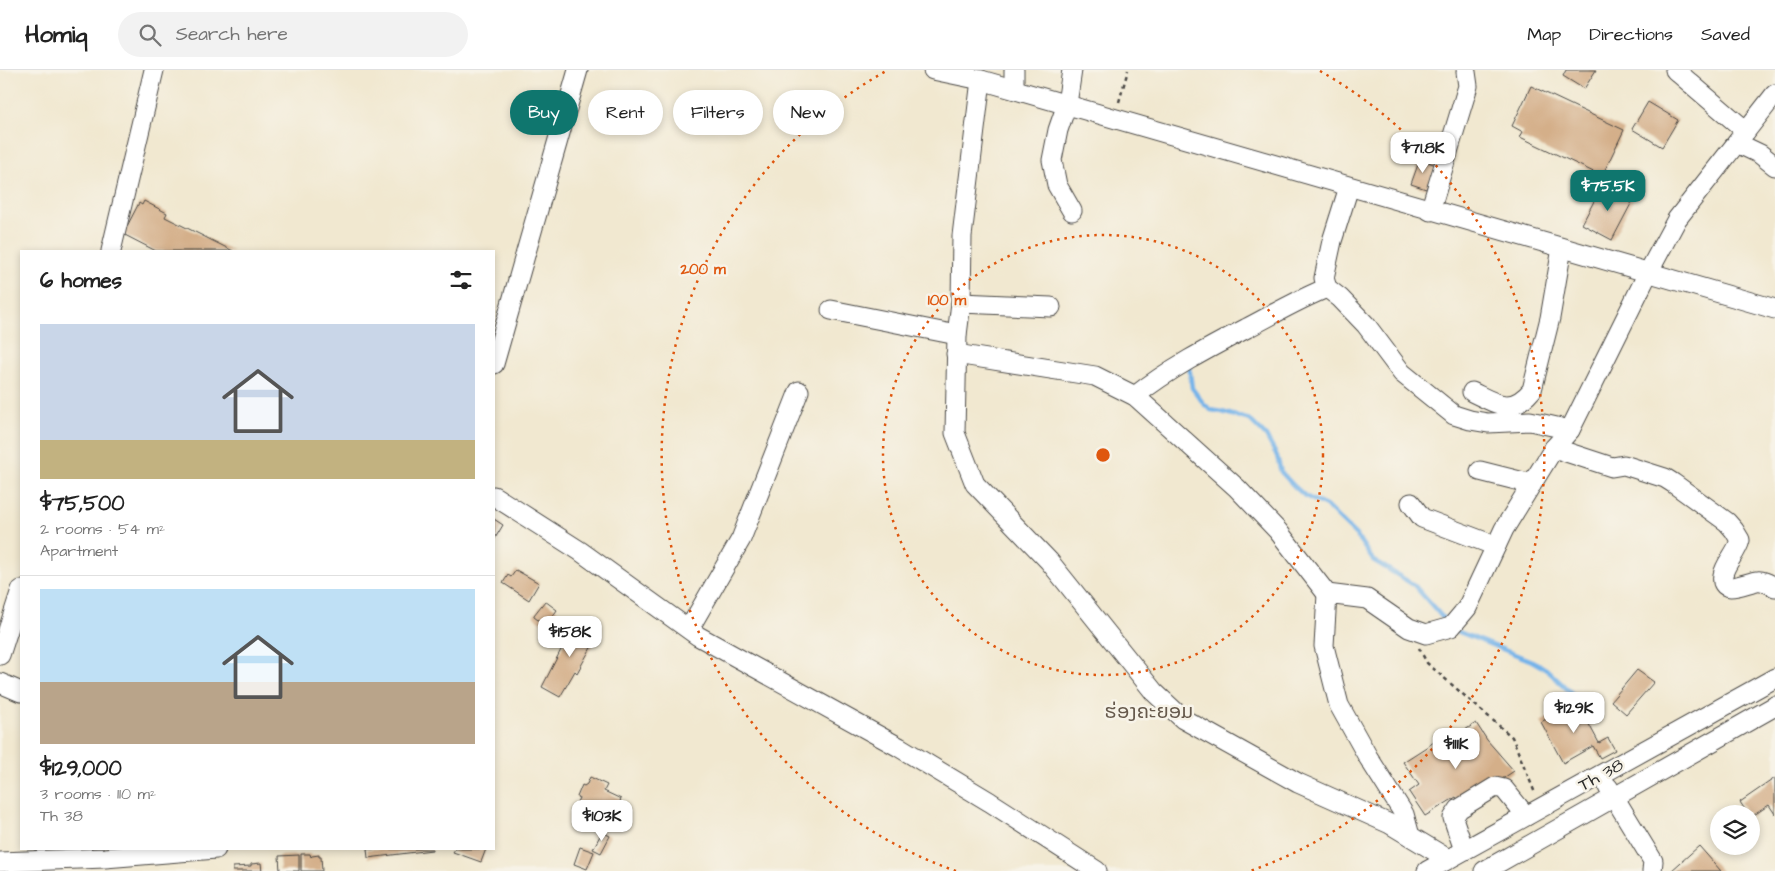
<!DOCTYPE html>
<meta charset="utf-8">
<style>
:root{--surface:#fff;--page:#f2f2f2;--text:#222;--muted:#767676;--line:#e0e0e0;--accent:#0f766e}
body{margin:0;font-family:"Architects Daughter","Noto Sans Lao",sans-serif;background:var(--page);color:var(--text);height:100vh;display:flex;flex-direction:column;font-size:19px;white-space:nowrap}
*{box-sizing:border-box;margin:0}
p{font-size:16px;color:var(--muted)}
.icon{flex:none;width:28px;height:28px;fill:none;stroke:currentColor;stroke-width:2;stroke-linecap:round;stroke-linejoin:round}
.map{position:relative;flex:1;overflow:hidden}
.panel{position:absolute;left:20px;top:180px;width:475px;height:600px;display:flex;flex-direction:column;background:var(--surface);border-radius:0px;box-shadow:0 2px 8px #0003}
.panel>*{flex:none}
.guide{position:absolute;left:510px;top:20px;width:475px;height:45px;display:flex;gap:10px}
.tools{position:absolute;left:1710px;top:735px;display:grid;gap:10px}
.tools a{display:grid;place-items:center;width:50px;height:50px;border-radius:50%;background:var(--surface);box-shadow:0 2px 8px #0003;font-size:25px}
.price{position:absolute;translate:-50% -42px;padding:0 11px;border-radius:10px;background:#fff;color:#222;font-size:16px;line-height:32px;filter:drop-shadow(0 1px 2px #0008)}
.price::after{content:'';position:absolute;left:50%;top:30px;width:15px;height:11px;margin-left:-8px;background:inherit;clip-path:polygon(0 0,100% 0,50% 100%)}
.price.active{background:var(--accent);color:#fff}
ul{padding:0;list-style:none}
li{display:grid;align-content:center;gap:10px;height:265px;padding:0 20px}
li+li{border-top:1px solid var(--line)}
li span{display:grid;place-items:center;height:155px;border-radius:0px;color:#555}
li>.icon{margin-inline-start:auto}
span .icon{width:90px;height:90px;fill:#fffc;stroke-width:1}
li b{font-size:21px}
h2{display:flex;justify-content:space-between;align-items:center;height:60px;padding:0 20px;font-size:21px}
.pill{padding:0 18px;border-radius:22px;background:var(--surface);box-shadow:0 2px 8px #0003;font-size:18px;line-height:45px}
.pill.active{background:var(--accent);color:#fff}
header{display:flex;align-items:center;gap:30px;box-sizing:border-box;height:70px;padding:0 25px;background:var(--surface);border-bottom:1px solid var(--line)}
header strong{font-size:24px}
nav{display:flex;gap:28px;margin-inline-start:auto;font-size:18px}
.search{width:350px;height:45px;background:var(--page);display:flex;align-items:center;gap:12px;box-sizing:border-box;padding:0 18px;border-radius:28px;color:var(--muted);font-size:19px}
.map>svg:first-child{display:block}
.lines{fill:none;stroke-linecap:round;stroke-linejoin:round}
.stream{stroke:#76b4e9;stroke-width:4.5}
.building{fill:#d4af89}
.minor-casing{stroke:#494744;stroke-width:21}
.path{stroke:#494744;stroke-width:2.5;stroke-dasharray:4 4;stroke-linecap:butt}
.minor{stroke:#fff;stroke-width:19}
.ring{fill:none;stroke:#df570e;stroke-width:2.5;stroke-dasharray:2.5 5}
.labels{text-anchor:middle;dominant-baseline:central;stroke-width:5;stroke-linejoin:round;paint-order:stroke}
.street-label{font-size:18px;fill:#2b2b2b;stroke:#f7f3e8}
.quarter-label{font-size:20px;fill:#66594c;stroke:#f7f3e8}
.centre{fill:#df570e;stroke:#f7f3e8;stroke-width:2.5}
.ring-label{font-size:15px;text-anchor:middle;font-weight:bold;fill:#df570e;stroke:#f7f3e8;stroke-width:5;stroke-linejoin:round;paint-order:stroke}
</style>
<header>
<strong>Homiq</strong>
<div class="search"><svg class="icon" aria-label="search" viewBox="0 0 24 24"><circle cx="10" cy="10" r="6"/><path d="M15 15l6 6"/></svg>Search here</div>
<nav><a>Map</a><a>Directions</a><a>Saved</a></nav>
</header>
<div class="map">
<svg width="1775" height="801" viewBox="0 0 1775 801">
<rect width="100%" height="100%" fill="#f7f3e8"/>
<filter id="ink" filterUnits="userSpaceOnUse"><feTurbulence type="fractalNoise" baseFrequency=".02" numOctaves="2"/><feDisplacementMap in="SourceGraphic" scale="10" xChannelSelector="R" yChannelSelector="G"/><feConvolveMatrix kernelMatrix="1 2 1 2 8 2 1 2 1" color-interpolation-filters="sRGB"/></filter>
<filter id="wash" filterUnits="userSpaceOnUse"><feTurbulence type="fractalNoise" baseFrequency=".0096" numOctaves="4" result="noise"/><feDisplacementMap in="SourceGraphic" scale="20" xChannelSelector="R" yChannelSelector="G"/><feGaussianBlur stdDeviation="1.12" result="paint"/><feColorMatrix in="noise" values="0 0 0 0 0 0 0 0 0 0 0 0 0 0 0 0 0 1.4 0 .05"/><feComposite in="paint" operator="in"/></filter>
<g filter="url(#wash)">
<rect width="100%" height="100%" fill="#f1e8d0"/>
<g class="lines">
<g class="stream">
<polyline points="1189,295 1192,318 1204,334 1211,340 1222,342 1250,350 1266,366 1277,386 1281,402 1294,416 1305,426 1326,436 1356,465 1373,490 1414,515 1443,548"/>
<polyline points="1459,562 1532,591 1546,599 1596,646"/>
</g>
</g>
<g id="blocks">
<g class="building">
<polygon points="1566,0 1596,0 1584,19 1563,6"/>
<polygon points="1531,16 1624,60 1602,106 1520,67 1523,62 1512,56"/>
<polygon points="1648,32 1678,50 1662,77 1632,59"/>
<polygon points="1420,89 1436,95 1426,119 1411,114"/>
<polygon points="1603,114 1633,130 1612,170 1582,154"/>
<polygon points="144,131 167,143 165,147 233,181 156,181 123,164 139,133 142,135"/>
<polygon points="494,449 503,455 494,470"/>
<polygon points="516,500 539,513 529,530 503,513 508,505 511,507"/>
<polygon points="545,531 557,540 546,556 534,547 534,545"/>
<polygon points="572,551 598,565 577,603 575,601 560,627 542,617 566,570 562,568"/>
<polygon points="1637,600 1654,612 1626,644 1611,631"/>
<polygon points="1577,632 1599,673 1608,668 1615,680 1600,688 1593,676 1563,693 1541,652"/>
<polygon points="1476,653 1487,670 1514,701 1481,723 1466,743 1456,727 1425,746 1409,722 1419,715 1403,692 1445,665 1449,670"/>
<polygon points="590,707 607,715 604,721 621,729 612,750 576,734 579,728 577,727 582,715 584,716 587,714"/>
<polygon points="1775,708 1775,744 1769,735 1751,747 1751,744 1748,744 1740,732"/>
<polygon points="602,762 610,766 601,783 593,779"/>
<polygon points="1699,776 1721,801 1671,801"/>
<polygon points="580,777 594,782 587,799 574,794"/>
<polygon points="367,779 432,779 432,780 368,788"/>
<polygon points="455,779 486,779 481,792 453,782"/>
<polygon points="301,784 310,784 311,787 312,786 319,785 319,787 321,787 322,801 301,801"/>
<polygon points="299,785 299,801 280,801 279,786"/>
<polygon points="261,793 262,801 233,801 233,797 251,796 251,794"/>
</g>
</g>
</g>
<g filter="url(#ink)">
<use href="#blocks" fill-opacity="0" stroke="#494744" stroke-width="1"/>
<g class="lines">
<defs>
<g id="minor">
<polyline points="933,0 981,10 1775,239"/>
<polyline points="1675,0 1746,61"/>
<polyline points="981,10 962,166 961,233 957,265 955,363 975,414 1049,491 1154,622 1183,649 1298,713 1390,754 1448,789"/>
<polyline points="1014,19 1014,0"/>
<polyline points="1737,73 1760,84 1775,96"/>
<polyline points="1349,117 1332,171 1324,208 1327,218 1340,228 1366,255 1402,303 1454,345 1470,350 1488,353 1530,351 1570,360"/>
<polyline points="1072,141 1057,115 1052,90 1058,60 1067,34 1072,0"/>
<polyline points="1430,141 1468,16 1466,2"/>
<polyline points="111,181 154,0"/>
<polyline points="961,233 1051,237"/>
<polyline points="831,240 957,265"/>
<polyline points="956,284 1095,306 1135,326 1237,418 1278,461 1327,524"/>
<polyline points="494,294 578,0"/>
<path d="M1472 322C1497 334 1511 345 1532 320L1550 248 1562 178"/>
<path d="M1135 326C1169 299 1209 278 1247 258 1274 244 1299 229 1327 218"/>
<path d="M1554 378 1612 397 1624 395 1665 408 1673 413 1727 452 1734 460 1740 470C1737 483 1725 493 1723 505 1719 527 1747 512 1757 511 1763 510 1769 514 1775 517"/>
<polyline points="1480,401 1532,414"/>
<polyline points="494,426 580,481 698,566 899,677 990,732 1097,801"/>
<polyline points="1411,433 1422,448 1496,476"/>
<polyline points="689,559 741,469 799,321"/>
<polyline points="0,585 21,520"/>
<polyline points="0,613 21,622"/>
<polyline points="1608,717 1653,791 1652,801"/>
<polyline points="1410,766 1404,744 1368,687 1339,635 1324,576 1327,524 1367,529 1409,558 1426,564 1451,557 1467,538 1504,459 1554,378 1570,360 1648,203 1677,149 1775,24"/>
<polyline points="1464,780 1453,748 1459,739 1495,717 1504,719 1526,746"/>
<polyline points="0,792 105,788 216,779"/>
<polyline points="1427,801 1775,608"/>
<polyline points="1484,801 1775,636"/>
</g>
</defs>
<use href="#minor" class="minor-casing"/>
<g class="path">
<polyline points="1119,32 1128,0"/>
<polyline points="1419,578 1427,593 1512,667 1535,723"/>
</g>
<use href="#minor" class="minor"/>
</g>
</g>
<g class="ring">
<circle cx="1103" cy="385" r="220"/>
<path d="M956 801A441 441 0 0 1 886 1M1320 1A441 441 0 0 1 1250 801"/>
</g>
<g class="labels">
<g class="street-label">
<text transform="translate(1601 705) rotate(-29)">Th 38</text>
</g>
<g class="quarter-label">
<text x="1149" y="642">ຮ່ອງຄະຍອມ</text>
</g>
</g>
<circle cx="1103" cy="385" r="8" class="centre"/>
<g class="ring-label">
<text x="703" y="204">200 m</text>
<text x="947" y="235">100 m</text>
</g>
</svg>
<div class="tools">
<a><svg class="icon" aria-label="layers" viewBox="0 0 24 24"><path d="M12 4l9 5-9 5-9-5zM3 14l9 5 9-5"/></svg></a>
</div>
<b class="price" style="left:1423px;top:104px">$71.8K</b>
<b class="price active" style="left:1608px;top:142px">$75.5K</b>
<b class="price" style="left:570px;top:588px">$158K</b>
<b class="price" style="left:1574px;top:664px">$129K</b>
<b class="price" style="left:1456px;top:700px">$111K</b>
<b class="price" style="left:602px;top:772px">$103K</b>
<div class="guide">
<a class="pill active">Buy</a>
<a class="pill">Rent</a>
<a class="pill">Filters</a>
<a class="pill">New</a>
</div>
<section class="panel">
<h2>6 homes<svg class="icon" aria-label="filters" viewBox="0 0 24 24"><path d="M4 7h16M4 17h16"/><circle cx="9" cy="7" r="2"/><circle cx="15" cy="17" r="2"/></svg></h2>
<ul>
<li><span style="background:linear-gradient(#c9d6e8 75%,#c2b280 0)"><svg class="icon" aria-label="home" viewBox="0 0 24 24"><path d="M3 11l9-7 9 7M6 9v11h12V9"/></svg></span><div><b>$75,500</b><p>2 rooms · 54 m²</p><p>Apartment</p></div></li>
<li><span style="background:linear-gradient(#bfe0f5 60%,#b9a48a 0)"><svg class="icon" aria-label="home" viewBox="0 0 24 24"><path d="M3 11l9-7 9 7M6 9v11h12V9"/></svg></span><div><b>$129,000</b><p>3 rooms · 110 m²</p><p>Th 38</p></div></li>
</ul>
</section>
</div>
